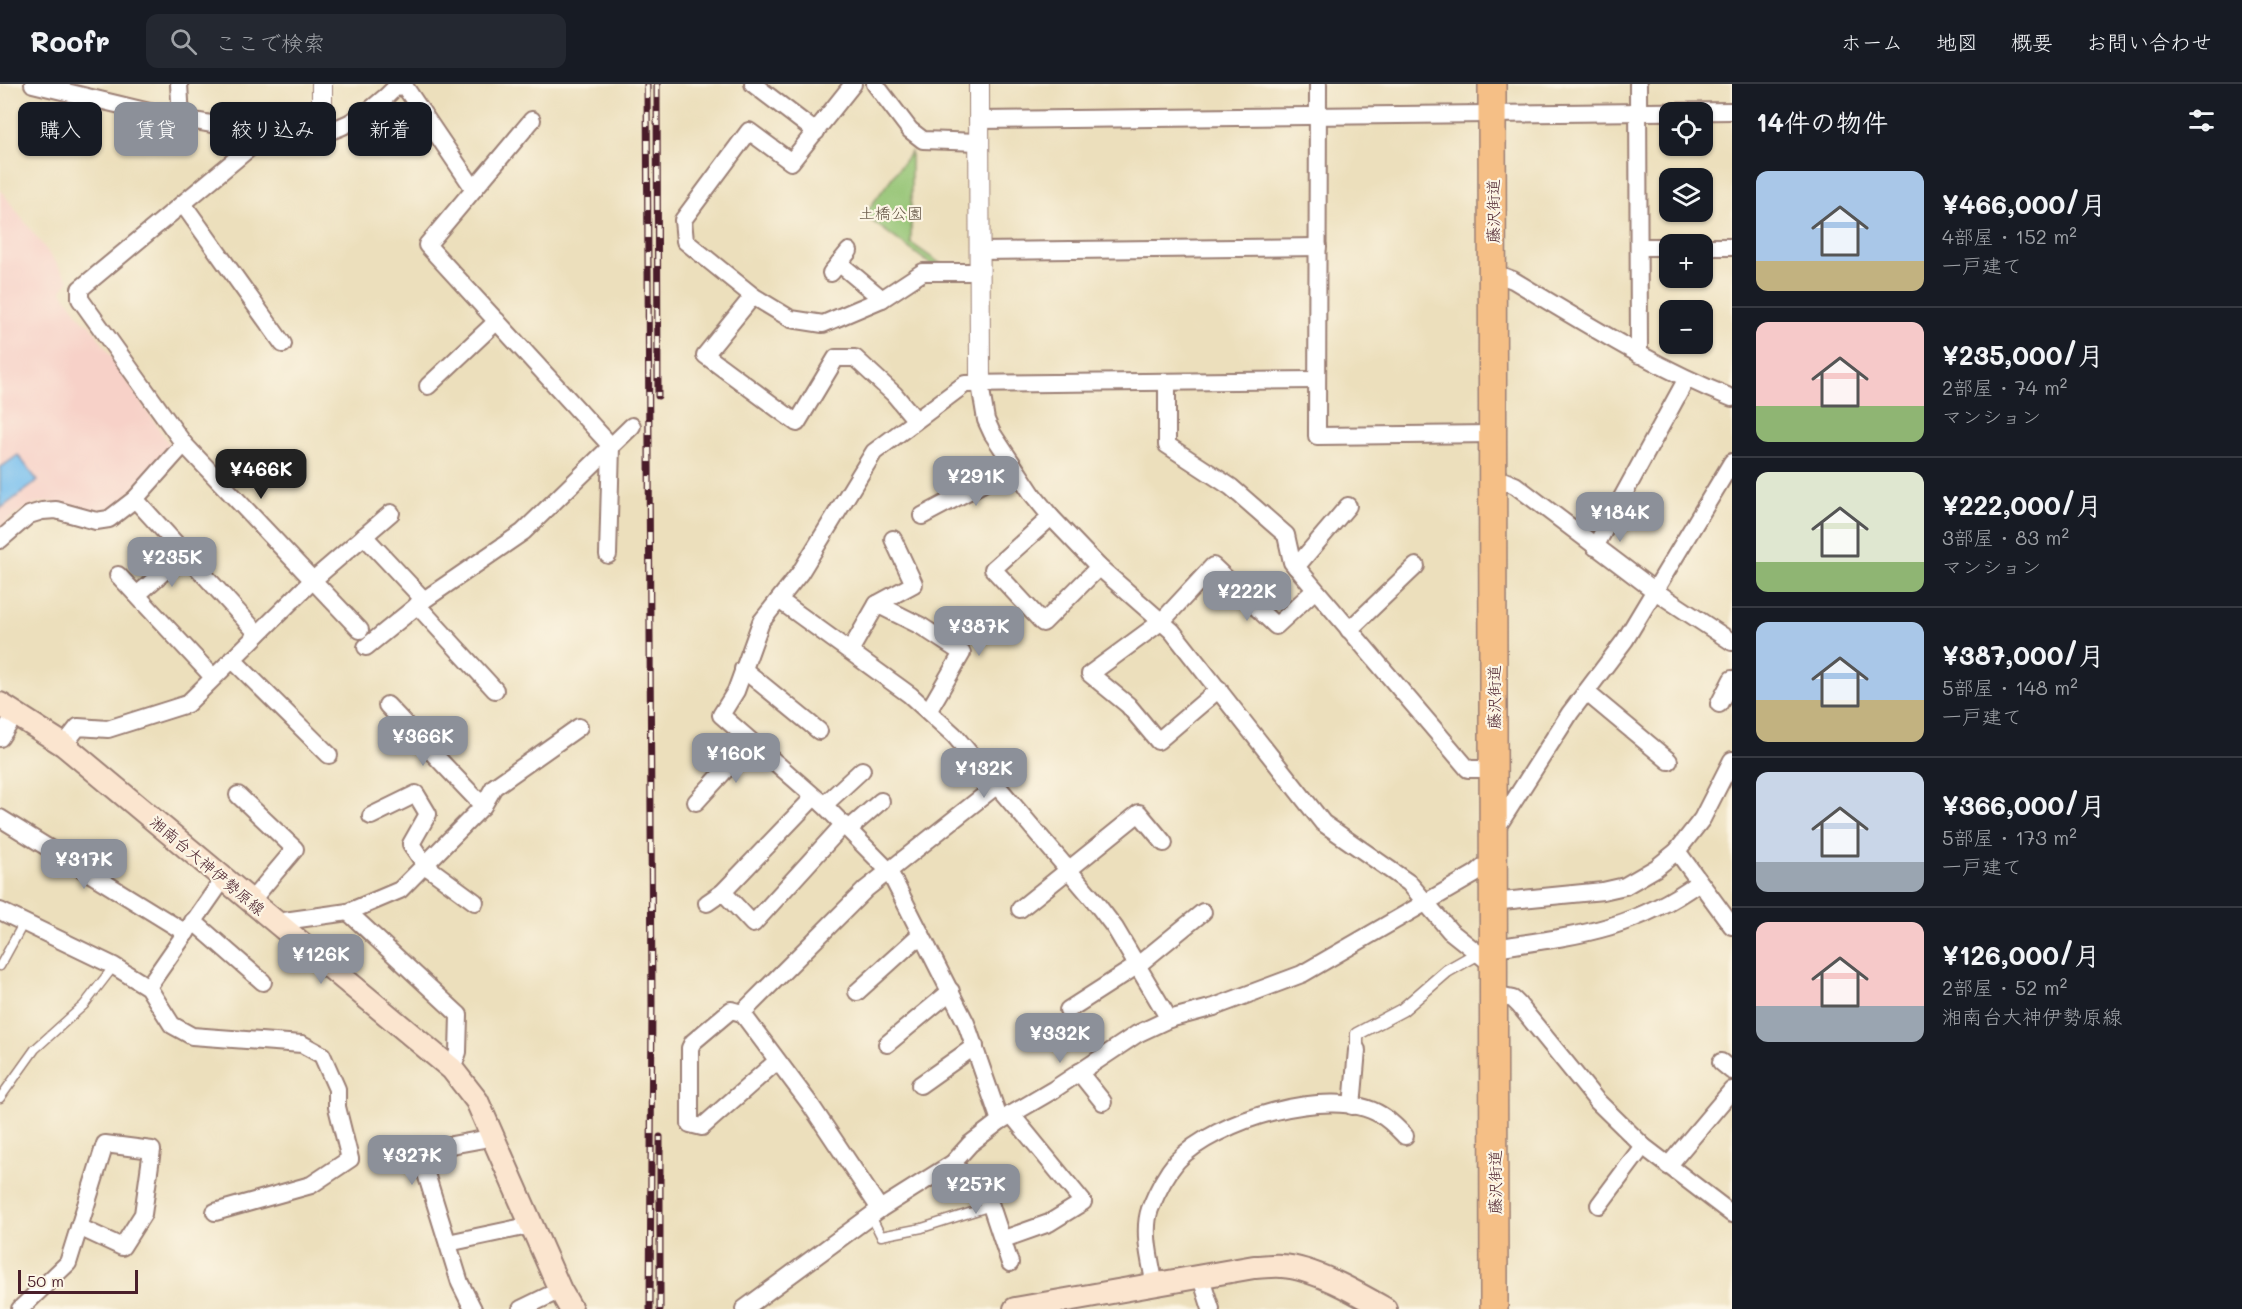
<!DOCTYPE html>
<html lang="ja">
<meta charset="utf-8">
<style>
:root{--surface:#171b24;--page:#242831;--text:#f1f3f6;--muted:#9ea1a6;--line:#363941;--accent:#8c9099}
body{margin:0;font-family:Mali,"Klee One",sans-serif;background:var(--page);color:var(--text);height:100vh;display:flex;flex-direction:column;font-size:22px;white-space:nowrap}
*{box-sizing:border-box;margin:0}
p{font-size:20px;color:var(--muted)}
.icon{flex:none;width:33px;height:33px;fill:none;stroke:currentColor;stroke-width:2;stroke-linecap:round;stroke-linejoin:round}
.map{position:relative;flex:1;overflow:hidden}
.panel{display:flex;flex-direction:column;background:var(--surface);width:510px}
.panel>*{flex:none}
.hud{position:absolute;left:18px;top:18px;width:570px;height:54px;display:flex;gap:12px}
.tools{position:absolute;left:1659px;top:18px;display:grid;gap:12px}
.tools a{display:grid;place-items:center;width:54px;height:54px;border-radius:12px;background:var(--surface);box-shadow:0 2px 4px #0004;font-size:30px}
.scale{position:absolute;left:18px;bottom:15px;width:120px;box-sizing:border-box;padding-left:6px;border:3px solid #4a1f2b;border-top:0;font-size:16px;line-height:21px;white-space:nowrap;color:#4a1f2b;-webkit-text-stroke:4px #fcf5e5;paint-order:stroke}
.price{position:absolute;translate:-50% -51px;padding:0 14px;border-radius:12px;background:var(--accent);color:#fff;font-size:20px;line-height:39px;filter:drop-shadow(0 2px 3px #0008)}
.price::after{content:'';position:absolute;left:50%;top:36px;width:18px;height:14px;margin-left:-9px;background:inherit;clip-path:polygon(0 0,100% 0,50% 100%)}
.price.selected{background:#222;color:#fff}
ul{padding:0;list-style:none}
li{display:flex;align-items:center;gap:18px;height:150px;padding:0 24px}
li+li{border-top:2px solid var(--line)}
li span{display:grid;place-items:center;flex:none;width:168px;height:120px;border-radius:12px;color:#555}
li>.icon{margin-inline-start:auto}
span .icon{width:72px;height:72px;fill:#fffc;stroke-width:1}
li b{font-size:26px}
h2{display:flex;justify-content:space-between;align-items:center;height:72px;padding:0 24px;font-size:26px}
.tag{padding:0 21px;border-radius:12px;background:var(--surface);box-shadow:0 2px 4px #0004;font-size:21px;line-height:54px}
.tag.selected{background:var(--accent);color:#fff}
header{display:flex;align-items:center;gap:36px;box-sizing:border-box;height:84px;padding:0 30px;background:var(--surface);border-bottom:2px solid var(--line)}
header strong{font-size:28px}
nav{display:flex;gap:33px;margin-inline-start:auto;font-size:21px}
.search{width:420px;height:54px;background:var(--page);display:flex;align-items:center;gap:15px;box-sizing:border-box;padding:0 21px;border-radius:12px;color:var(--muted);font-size:22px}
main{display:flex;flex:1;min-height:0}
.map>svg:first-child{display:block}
.built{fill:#f7d1c8}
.green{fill:#94c474;stroke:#6f7250;stroke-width:1.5}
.water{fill:#77bfef;stroke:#606f8d;stroke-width:1.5}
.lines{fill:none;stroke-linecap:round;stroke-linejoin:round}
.service-casing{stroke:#9b7f74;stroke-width:11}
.pedestrian-casing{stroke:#9b7f74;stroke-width:15}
.minor-casing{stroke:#9b7f74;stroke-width:20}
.tertiary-casing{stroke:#9b7f74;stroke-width:22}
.secondary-casing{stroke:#9b7f74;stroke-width:26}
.trunk-casing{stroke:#9b7f74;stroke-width:30}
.service{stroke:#fff;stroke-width:8}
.pedestrian{stroke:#fff;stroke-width:12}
.minor{stroke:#fff;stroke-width:16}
.tertiary{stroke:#fff;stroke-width:20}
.secondary{stroke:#fbe5cf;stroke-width:22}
.trunk{stroke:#f5bf86;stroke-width:27}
.rail-casing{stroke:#4a1f2b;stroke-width:7}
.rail{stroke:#fcf5e5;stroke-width:4.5;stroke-dasharray:14;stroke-linecap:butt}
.labels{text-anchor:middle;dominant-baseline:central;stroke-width:4.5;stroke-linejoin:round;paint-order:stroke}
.street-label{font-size:16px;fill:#4a1f2b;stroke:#fcf5e5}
.park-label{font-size:16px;fill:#605141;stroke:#fcf5e5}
</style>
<header>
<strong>Roofr</strong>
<div class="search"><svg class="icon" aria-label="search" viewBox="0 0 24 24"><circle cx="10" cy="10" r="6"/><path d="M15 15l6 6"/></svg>ここで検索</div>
<nav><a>ホーム</a><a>地図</a><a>概要</a><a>お問い合わせ</a></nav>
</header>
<main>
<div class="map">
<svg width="1732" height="1225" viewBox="0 0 1732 1225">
<rect width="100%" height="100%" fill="#fcf5e5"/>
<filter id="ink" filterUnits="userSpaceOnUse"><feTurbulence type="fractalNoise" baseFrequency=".0167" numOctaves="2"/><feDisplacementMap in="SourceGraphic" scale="12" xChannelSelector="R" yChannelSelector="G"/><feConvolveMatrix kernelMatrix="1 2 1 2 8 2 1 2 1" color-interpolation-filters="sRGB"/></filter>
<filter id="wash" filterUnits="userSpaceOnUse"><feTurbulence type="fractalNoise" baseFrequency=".008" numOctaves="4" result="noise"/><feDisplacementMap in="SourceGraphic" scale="24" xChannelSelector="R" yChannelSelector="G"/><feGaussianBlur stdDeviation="1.35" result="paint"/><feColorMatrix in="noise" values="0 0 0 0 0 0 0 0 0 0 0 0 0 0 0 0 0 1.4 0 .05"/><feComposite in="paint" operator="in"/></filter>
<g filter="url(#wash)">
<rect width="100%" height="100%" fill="#ecdfbc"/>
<polygon class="built" points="0,105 69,196 62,207 84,238 90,240 172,364 114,425 90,429 51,418 39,419 16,430 0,445"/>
<polygon class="green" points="911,68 911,159 948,185 937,185 864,131"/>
<polygon class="water" points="18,371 38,397 0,425 0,384"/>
</g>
<g filter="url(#ink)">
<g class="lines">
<defs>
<g id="service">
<polyline points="0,882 23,840"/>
<polyline points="0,1014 35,965 84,921 114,882"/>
<polyline points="871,1132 881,1152 922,1144 991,1122"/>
</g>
<polyline id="pedestrian" points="1357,966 1357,950 1402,926 1447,887 1477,870"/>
<g id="minor">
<path d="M33 0 162 31 288 54C335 53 367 33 399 0"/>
<polyline points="179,0 181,34"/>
<polyline points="403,0 474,105"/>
<polyline points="753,0 816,48"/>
<polyline points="875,0 910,46 923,56 979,58"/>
<polyline points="1318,0 1317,352 1493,350"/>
<polyline points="1638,0 1639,271"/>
<polyline points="532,36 427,161 611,362 608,471"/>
<polyline points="979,36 1732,27"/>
<polyline points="183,120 283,260"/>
<polyline points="1639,163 1670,163"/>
<polyline points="1702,163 1732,163"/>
<polyline points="979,167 1318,163"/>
<polyline points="839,179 882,215"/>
<path d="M1492 188 1513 196C1585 239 1654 283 1732 314"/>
<polyline points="831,189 849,167"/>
<polyline points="753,212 685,157 683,136 749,47 791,78 853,0"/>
<polyline points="1167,298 1167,361 1231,403 1286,451 1292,478 1468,685 1494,685"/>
<polyline points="980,300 986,336 992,349 1033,411 1051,433 1099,483 1172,547 1323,739 1409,799 1450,847 1494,882"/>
<polyline points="428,302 497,237"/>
<polyline points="915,335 894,310 855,274 836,274 797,339 705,271 753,212 791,235 823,240 882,215 923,188 979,188"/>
<polyline points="184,360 360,546"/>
<polyline points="1492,392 1515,401 1655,507 1732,558"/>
<polyline points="135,415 258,550"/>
<polyline points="922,432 1014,383"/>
<polyline points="1051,433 993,485 1043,539 1099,483"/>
<polyline points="364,452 424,516"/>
<polyline points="0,456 29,431 42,427 56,426 96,437 109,435 135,415 184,360 80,215 80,205 264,52"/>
<polyline points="1595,463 1686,296"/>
<polyline points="1296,483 1348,422"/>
<polyline points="118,491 213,593"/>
<polyline points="137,511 184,470"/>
<polyline points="779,516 910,611 954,651 1093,815 1115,844 1169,935"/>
<polyline points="877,520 921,542 962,569 929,626"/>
<polyline points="417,521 495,606"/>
<polyline points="1349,546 1416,482"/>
<polyline points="366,563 424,516 523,448 632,342"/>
<polyline points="850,567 877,520 914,500 893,455"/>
<polyline points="232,575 329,671"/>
<polyline points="743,585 819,647"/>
<polyline points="1219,605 1158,657 1128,621 1090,590 1162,537 1213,482 1276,542 1315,506"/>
<polyline points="1586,608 1669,677"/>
<polyline points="1719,620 1732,595"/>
<polyline points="387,621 483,722"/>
<polyline points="0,654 17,628"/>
<polyline points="64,661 78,643 108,645 187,620 313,496 391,429"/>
<polyline points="238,711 295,765 251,817"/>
<polyline points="696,718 751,658"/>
<polyline points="824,721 862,686"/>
<polyline points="371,732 416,710 428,730 411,760 426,782 475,818"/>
<polyline points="0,734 186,849"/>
<polyline points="849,745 881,717"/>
<polyline points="1496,745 1570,629 1625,556 1732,378"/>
<polyline points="1677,767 1732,842"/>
<polyline points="723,808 753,840 844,740"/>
<polyline points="1492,818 1603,807 1625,802 1656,784 1677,767 1702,735 1732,676"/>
<polyline points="707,819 723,808 814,713"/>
<polyline points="1020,825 1139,729 1164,759"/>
<polyline points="0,827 114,882 148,903 172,941 192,952 302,960 322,971 337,1005 337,1023 350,1075 311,1101 215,1128"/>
<polyline points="348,828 459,931 458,968 452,985"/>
<polyline points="193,837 263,898"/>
<polyline points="277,838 348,828 400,806 483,722 494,703 579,643"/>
<path d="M1494 864C1573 852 1632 847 1699 798"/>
<polyline points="148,903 224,794"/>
<polyline points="857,908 921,850"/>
<polyline points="1494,911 1513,915 1519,921 1597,1017 1643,1062 1732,1130"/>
<polyline points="1068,926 1138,881 1203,828"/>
<polyline points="742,929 731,926 693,958 690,964 690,1040 702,1043 777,977"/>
<polyline points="887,960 951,907"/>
<polyline points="1721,978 1732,987"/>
<polyline points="1079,988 1103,1018"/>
<polyline points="920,1001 975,962"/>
<polyline points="1352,1022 1357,966"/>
<polyline points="1000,1037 966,939 889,787 824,721 721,631 736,607 761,538 800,489 874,368 965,300 1317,296"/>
<polyline points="953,1079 991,1122 1010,1179"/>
<polyline points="1668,1082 1732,1006"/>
<polyline points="1599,1121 1643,1062"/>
<polyline points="880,1125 810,1020 742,929 866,805 996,702"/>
<polyline points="1004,1155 1049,1139 1083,1118 1011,1030"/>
<polyline points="448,1159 533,1141"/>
<polyline points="1201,1194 1211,1225"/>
<path d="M1155 1202C1151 1179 1142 1148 1150 1125 1156 1110 1166 1090 1177 1077 1214 1037 1331 1000 1381 1031 1390 1036 1398 1045 1405 1052"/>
<polyline points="20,1225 68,1179 105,1060 152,1066 143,1130 122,1163 79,1143"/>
<polyline points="473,1225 460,1199 419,1067 495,1053"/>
<polyline points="521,1225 560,1206"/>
<polyline points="744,1225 880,1125 953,1079 970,1060 1000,1037 1053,1006 1137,950 1169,935 1214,923 1302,890 1475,790 1494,774"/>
</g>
<g id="tertiary">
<polyline points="979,0 980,300"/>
<polyline points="322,51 322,0"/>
</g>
<g id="secondary">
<polyline points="0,620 64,661 452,985 477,1017 560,1206 571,1225"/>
<path d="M1015 1225 1254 1183C1263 1183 1273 1181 1282 1182 1314 1184 1357 1209 1385 1225"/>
</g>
<polyline id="trunk" points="1492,0 1494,1225"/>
</defs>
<use href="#service" class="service-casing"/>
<use href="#pedestrian" class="pedestrian-casing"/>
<use href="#minor" class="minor-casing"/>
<use href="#tertiary" class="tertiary-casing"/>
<use href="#secondary" class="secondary-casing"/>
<use href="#trunk" class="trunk-casing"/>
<use href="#service" class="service"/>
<use href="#pedestrian" class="pedestrian"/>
<use href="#minor" class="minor"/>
<use href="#tertiary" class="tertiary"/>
<use href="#secondary" class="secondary"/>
<use href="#trunk" class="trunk"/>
<defs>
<g id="rail">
<polyline points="647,0 652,919 650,1225"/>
<polyline points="657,0 658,312"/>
<polyline points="660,1225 660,1053"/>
</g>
</defs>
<use href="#rail" class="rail-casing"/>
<use href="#rail" class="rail"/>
</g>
</g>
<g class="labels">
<g class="street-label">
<text transform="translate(1492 127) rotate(-90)">藤沢街道</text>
<text transform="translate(1493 613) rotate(-90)">藤沢街道</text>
<text transform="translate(208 781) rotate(40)">湘南台大神伊勢原線</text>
<text transform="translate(1494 1098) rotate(-90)">藤沢街道</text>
</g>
<g class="park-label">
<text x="891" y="128">土橋公園</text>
</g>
</g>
</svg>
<div class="tools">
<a><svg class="icon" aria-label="locate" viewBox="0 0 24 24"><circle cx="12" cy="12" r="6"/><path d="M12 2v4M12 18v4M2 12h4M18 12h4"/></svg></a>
<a><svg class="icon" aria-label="layers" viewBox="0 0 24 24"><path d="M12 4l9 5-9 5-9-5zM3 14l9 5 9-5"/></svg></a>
<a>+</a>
<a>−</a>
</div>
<div class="scale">50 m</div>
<b class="price selected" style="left:261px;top:416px">¥466K</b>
<b class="price" style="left:976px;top:423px">¥291K</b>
<b class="price" style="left:1620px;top:459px">¥184K</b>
<b class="price" style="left:172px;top:504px">¥235K</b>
<b class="price" style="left:1247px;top:538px">¥222K</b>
<b class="price" style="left:979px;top:573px">¥387K</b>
<b class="price" style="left:423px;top:683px">¥366K</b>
<b class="price" style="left:736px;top:700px">¥160K</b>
<b class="price" style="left:984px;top:715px">¥132K</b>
<b class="price" style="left:84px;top:806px">¥317K</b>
<b class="price" style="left:321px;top:901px">¥126K</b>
<b class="price" style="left:1060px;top:980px">¥332K</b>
<b class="price" style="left:412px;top:1102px">¥327K</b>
<b class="price" style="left:976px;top:1131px">¥257K</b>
<div class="hud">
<a class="tag">購入</a>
<a class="tag selected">賃貸</a>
<a class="tag">絞り込み</a>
<a class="tag">新着</a>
</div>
</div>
<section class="panel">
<h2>14件の物件<svg class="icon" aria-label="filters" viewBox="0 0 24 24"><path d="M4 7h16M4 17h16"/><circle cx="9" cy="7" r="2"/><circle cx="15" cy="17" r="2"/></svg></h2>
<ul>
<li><span style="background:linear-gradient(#a9c7e8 75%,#c2b280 0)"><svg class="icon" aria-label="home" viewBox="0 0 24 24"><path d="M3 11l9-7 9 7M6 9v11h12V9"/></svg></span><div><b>¥466,000/月</b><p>4部屋 · 152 m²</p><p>一戸建て</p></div></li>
<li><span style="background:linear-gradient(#f6c9c9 70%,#8fb573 0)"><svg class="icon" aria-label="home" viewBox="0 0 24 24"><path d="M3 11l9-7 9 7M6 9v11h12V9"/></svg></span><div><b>¥235,000/月</b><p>2部屋 · 74 m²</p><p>マンション</p></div></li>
<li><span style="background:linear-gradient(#dfe7d0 75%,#8fb573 0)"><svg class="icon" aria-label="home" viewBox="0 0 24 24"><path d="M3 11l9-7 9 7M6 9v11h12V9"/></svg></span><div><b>¥222,000/月</b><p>3部屋 · 83 m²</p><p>マンション</p></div></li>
<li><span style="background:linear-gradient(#a9c7e8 65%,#c2b280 0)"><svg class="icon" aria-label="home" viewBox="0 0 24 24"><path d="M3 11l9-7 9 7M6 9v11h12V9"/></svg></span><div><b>¥387,000/月</b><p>5部屋 · 148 m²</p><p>一戸建て</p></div></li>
<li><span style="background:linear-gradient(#c9d6e8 75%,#9aa5b1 0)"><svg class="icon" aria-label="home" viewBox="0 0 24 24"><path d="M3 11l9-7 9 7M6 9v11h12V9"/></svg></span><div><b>¥366,000/月</b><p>5部屋 · 173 m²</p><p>一戸建て</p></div></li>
<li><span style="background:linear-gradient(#f6c9c9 70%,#9aa5b1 0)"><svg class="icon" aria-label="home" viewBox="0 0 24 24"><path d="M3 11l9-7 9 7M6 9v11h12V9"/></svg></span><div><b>¥126,000/月</b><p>2部屋 · 52 m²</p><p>湘南台大神伊勢原線</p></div></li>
</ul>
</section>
</main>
